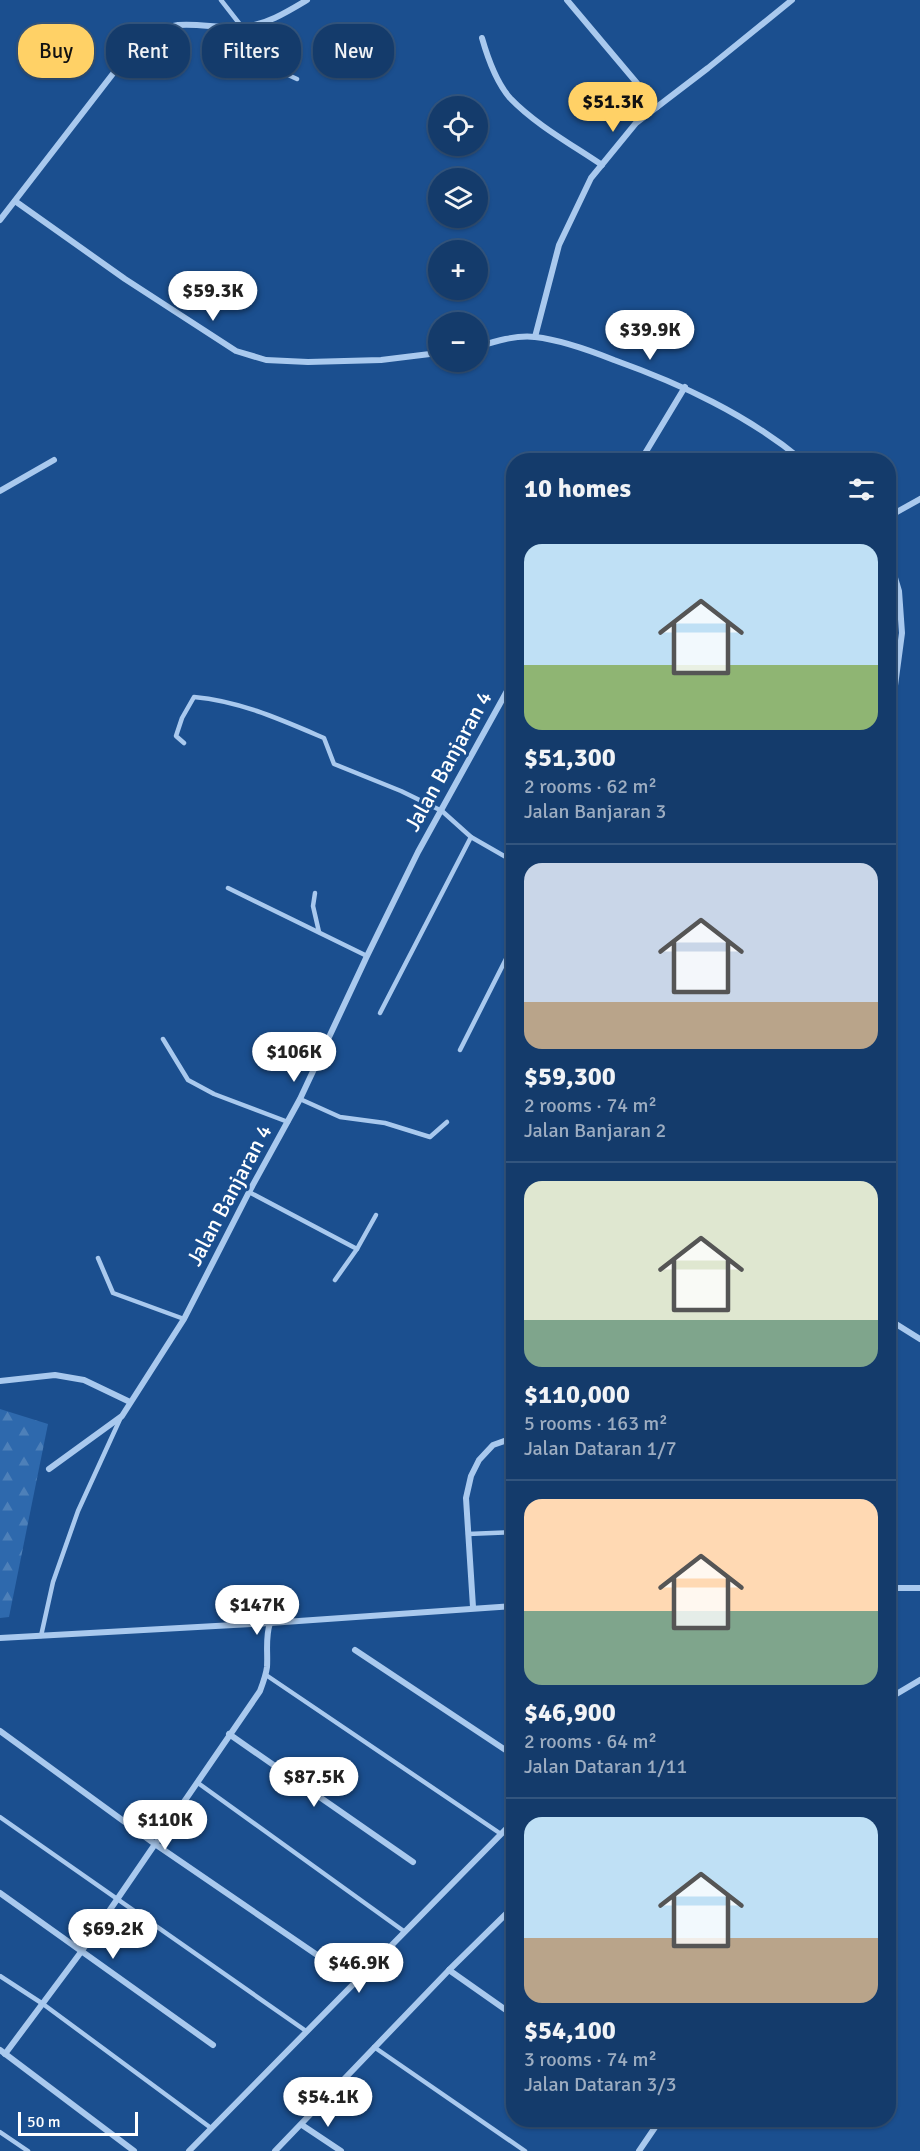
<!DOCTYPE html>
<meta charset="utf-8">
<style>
:root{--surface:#143b6b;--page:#1d4271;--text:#f1f3f6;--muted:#9dadc1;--line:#33557e;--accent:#ffd166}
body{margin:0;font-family:Signika,sans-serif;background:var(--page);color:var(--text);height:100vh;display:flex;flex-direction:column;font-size:22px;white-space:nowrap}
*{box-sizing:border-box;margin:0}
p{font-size:20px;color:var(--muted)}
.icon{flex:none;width:33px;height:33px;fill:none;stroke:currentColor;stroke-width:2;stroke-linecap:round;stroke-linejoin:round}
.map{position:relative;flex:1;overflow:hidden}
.panel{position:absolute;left:506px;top:453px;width:390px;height:1674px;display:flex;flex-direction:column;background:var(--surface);border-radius:24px;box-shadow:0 2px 4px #0004,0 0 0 2px var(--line)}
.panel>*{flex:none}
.guide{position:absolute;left:18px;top:24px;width:398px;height:54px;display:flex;gap:12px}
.buttons{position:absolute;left:428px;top:96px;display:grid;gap:12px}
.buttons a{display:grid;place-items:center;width:60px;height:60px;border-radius:50%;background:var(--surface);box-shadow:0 2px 4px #0004,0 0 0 2px var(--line);font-size:30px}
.scale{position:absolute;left:18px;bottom:15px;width:120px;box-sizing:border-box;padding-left:6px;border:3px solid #fff;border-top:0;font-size:16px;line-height:21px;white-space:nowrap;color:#fff;-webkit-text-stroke:4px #1b4f8f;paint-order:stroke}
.price{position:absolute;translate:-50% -51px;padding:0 14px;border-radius:21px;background:#fff;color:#222;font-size:20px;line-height:39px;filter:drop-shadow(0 2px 3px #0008)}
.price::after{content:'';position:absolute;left:50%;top:36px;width:18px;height:14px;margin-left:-9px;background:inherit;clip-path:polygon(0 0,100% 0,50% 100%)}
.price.active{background:var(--accent);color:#111}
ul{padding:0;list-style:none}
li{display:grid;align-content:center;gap:12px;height:318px;padding:0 18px}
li+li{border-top:2px solid var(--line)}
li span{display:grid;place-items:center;height:186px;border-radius:18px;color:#555}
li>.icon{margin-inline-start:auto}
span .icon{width:108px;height:108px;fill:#fffc;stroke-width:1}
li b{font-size:26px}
h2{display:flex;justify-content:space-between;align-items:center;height:72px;padding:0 18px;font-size:26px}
.chip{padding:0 21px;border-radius:24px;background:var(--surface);box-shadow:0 2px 4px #0004,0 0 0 2px var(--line);font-size:21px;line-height:54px}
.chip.active{background:var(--accent);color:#111}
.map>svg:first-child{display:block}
.forest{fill:url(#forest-firs)}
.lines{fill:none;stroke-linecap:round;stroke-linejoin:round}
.service{stroke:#a9c9ee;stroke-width:4.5}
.minor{stroke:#a9c9ee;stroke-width:6}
.labels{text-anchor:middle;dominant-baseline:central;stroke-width:6;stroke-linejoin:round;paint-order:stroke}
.street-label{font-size:22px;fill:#fff;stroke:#1b4f8f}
</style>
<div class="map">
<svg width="920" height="2151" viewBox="0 0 920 2151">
<defs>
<pattern id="forest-firs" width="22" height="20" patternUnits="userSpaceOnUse" patternTransform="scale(1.5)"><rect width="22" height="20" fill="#2e69ad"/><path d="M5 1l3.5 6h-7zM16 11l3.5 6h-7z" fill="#4d80b9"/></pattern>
</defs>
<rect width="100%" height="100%" fill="#1b4f8f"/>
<polygon class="forest" points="0,1409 48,1424 9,1617 0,1618"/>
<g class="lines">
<g class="service">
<polyline points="221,0 242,27 249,43 273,68 297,79"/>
<path d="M184 743 176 736 182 718 194 697C240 701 282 720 324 738L334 764 401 791 442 811 471 837 513 861"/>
<polyline points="228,888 367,956"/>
<polyline points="315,893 313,906 319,932"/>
<polyline points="380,1013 471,837"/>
<polyline points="163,1039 188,1080 214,1094 288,1122"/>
<polyline points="460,1050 513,945"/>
<polyline points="300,1099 340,1117 385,1123 430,1137 447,1122"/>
<polyline points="249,1192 357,1249 335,1280"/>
<polyline points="357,1249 376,1215"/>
<polyline points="98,1258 113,1293 184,1319"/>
<polyline points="468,1534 513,1532"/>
<polyline points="41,1636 53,1582 78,1511 121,1417"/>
<polyline points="266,1675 501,1834"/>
<polyline points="198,1783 405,1932"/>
<polyline points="0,1817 306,2031"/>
<polyline points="0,1976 43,2004 211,2128"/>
<polyline points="374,2047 525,2151"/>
<polyline points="0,2132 28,2151"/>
</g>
<g class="minor">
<polyline points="567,0 657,107"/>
<path d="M482 38C488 59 496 82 510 98 536 125 571 144 602 165"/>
<polyline points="15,201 125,279 236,351 266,360 308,362 381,360 438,353"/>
<path d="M0 220 139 40C151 34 164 27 178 25 199 23 221 29 243 27 266 25 287 12 307 0"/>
<polyline points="535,337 559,245 591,178 636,123 708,68 792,0"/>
<path d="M477 347C496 341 515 335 535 337 562 340 589 350 614 360 681 384 746 414 802 460"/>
<polyline points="641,460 685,387"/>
<polyline points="0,491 54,460"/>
<polyline points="888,517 920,499"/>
<polyline points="888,554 899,591 902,633 888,738"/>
<polyline points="888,1319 920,1339"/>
<polyline points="0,1381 55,1375 84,1380 130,1402"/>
<polyline points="49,1469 122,1416 184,1319 249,1192 300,1099 367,956 418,852 513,680"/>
<polyline points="888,1588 920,1588"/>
<polyline points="473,1607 466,1498 471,1476 479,1460 493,1445 513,1438"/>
<polyline points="0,1638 270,1623 513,1606"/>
<polyline points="355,1650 513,1755"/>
<polyline points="888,1699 920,1680"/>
<polyline points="0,1731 155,1844 323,1959"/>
<polyline points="229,1734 413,1862"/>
<polyline points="0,1893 213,2045"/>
<polyline points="449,1970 513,2015"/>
<polyline points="0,2050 134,2151"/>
<path d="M5 2054 81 1952 260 1691C263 1683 266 1675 267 1667 268 1652 265 1638 270 1623"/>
<polyline points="302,2125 341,2151"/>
<polyline points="189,2151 513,1822"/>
<polyline points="275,2151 449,1970 513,1907"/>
<polyline points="639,2151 660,2120"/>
</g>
</g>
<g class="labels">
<g class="street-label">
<text transform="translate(448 761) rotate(-61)">Jalan Banjaran 4</text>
<text transform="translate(229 1195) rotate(-62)">Jalan Banjaran 4</text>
</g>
</g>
</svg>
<div class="buttons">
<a><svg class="icon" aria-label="locate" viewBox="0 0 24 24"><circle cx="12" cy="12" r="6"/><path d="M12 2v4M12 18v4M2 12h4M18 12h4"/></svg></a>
<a><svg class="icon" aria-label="layers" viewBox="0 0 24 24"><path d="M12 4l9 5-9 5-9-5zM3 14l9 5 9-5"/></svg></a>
<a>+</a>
<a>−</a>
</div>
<div class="scale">50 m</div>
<b class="price active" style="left:613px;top:133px">$51.3K</b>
<b class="price" style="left:213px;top:322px">$59.3K</b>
<b class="price" style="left:650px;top:361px">$39.9K</b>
<b class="price" style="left:294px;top:1083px">$106K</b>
<b class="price" style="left:257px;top:1636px">$147K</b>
<b class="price" style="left:314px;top:1808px">$87.5K</b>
<b class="price" style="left:165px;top:1851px">$110K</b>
<b class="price" style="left:113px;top:1960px">$69.2K</b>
<b class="price" style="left:359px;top:1994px">$46.9K</b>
<b class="price" style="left:328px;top:2128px">$54.1K</b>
<div class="guide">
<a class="chip active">Buy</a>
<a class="chip">Rent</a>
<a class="chip">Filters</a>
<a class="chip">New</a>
</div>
<section class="panel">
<h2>10 homes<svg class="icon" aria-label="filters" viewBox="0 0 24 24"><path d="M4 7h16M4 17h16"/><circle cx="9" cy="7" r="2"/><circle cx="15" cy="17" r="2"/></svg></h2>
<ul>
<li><span style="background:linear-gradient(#bfe0f5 65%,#8fb573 0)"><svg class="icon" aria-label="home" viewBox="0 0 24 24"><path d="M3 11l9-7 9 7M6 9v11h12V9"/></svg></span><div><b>$51,300</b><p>2 rooms · 62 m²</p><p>Jalan Banjaran 3</p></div></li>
<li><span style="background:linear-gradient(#c9d6e8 75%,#b9a48a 0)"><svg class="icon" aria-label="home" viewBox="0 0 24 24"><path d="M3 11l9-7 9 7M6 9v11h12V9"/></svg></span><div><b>$59,300</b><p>2 rooms · 74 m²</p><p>Jalan Banjaran 2</p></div></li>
<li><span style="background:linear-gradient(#dfe7d0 75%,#7fa58c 0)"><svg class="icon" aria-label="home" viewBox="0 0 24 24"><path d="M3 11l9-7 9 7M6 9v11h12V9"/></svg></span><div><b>$110,000</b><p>5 rooms · 163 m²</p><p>Jalan Dataran 1/7</p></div></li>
<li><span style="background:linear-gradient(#ffd9b3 60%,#7fa58c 0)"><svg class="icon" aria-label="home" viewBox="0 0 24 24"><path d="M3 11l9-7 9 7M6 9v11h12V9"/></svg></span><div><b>$46,900</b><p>2 rooms · 64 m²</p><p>Jalan Dataran 1/11</p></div></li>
<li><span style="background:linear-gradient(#bfe0f5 65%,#b9a48a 0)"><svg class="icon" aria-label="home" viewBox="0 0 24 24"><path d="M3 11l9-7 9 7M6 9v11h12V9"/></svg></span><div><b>$54,100</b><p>3 rooms · 74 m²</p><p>Jalan Dataran 3/3</p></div></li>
</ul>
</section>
</div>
